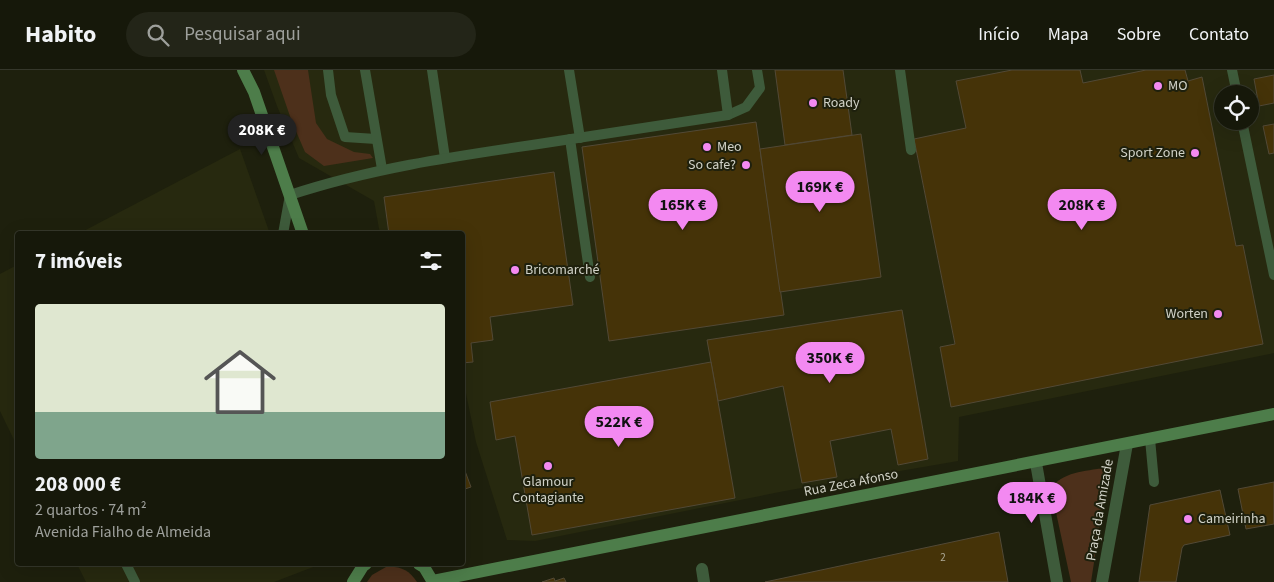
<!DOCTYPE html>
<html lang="pt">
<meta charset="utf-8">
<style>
:root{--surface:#16180a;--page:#232518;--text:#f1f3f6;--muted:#9ea09c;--line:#35372b;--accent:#f389f1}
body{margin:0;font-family:"Source Sans 3",sans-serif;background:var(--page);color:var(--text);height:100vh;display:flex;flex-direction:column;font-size:19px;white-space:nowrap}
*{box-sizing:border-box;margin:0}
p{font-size:16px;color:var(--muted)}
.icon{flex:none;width:28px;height:28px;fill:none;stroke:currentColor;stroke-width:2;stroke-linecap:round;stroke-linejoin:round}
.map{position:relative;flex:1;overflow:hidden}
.drawer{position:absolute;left:15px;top:161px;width:450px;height:335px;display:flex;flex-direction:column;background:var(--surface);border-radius:5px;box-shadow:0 5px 20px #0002,0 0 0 1px var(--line)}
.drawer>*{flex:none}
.controls{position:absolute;left:1214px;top:15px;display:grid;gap:10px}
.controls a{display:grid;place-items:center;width:45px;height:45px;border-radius:50%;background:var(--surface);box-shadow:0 5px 20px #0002,0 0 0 1px var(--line);font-size:25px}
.price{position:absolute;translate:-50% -42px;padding:0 11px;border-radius:18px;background:var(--accent);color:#111;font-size:16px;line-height:32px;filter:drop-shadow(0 1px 2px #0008)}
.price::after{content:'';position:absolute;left:50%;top:30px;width:15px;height:11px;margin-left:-8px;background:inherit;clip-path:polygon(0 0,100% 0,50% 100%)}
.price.selected{background:#222;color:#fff}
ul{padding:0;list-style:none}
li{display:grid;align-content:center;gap:10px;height:265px;padding:0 20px}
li+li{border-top:1px solid var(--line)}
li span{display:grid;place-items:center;height:155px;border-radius:5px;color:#555}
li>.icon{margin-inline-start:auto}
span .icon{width:90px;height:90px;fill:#fffc;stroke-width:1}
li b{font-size:21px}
h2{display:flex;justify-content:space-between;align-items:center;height:60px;padding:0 20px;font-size:21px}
header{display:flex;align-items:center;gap:30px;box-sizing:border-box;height:70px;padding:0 25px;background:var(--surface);border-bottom:1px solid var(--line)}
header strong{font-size:24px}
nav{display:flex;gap:28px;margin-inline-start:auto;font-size:18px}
.search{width:350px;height:45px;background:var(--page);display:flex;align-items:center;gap:12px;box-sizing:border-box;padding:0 18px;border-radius:28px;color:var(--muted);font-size:19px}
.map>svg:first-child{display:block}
.built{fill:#27290f;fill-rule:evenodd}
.green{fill:#4d301b}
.building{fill:#453308;stroke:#524936}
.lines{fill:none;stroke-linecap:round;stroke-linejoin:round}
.lane{stroke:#3e5b3b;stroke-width:10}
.street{stroke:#3e5b3b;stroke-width:12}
.secondary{stroke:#4d7d4a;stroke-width:12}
.poi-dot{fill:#f389f1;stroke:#1e200d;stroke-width:2}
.labels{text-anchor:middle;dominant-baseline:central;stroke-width:4;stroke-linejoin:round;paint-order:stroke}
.number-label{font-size:11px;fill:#aeaa97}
.poi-label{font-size:14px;fill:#d1d2c7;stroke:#1e200d;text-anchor:start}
.street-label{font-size:14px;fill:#d1d2c7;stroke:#1e200d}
</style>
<header>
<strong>Habito</strong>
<div class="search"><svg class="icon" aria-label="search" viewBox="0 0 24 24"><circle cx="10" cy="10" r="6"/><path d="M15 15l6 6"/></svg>Pesquisar aqui</div>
<nav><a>Início</a><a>Mapa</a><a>Sobre</a><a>Contato</a></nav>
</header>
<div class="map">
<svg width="1274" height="512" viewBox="0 0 1274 512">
<rect width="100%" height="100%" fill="#1e200d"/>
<g class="built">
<path d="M264 0H1274V283L959 347 958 391 790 420 535 471 507 470 476 372 463 309 462 164H380L374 131 299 88 277 36ZM1222 24H1250V51H1222Z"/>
<polygon points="240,79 270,164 78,164"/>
<polygon points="17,195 17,376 0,341 0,204"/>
<polygon points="77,494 321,494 274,512 86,512"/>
</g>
<g class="green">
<polygon points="274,0 308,0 316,53 327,69 354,82 370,84 373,88 324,96 305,82 292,52"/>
<path d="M1104 398 1108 401 1107 408 1091 512H1071L1051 419C1061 402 1086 401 1104 398Z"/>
<path d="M386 497C400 496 409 500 417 512H367L372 505Z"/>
</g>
<g class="building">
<polygon points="775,0 843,0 852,65 785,75"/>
<polygon points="1012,0 1080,0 1083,13 1146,0 1185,0 1188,11 1202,7 1236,176 1243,175 1263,274 951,337 940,277 955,274 914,69 966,58 956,11"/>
<polygon points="1274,5 1274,33 1259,36 1254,9"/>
<polygon points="756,52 784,245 609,271 582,77"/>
<polygon points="1274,54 1274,83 1269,84 1263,56"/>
<polygon points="861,64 881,207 780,222 760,79"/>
<polygon points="554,102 573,235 490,247 493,270 471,273 473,292 462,293 462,164 389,164 384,127"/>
<polygon points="902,240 928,389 898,395 891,359 830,371 837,407 802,413 783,316 718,331 707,270"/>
<polygon points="711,292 735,428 532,465 515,366 496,370 490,332"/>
<polygon points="462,393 471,417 462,420"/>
<polygon points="1274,412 1274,454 1246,459 1238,419"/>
<polygon points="1220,420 1230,465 1184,475 1182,478 1176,512 1139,512 1150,435"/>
<polygon points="999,462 1008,512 765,512"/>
<polygon points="554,508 555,511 564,508 566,512 542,512"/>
</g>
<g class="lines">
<g class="lane">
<polyline points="328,0 331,25 345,67 376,69"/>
<polyline points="365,0 382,99"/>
<polyline points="432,0 445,88"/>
<polyline points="569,0 580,68"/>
<polyline points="900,0 911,80"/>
<polyline points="1232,0 1237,24"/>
<polyline points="728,45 746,37 760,18 757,0"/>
<polyline points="1242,51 1274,205"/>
<polyline points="570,69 590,207"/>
<path d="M283 164 290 125C369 99 450 87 532 75 597 65 663 55 728 45L722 0"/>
<polyline points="1150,369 1154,412"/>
<polyline points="126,494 135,512"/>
</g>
<g class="street">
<polyline points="1036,393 1057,512"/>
<polyline points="702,499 704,512"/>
<polyline points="1102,512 1127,374"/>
</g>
<g class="secondary">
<polyline points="243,0 254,22 303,164"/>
<polyline points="419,494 424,497 433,512"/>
<polyline points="433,511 1274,344"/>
<polyline points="353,512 363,496 366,494"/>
</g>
</g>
<g class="poi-dot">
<circle cx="1158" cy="16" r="5"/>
<circle cx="813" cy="33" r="5"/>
<circle cx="707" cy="77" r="5"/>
<circle cx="1195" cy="83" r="5"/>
<circle cx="746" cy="95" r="5"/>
<circle cx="515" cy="200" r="5"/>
<circle cx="1218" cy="244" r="5"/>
<circle cx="548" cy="396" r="5"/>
<circle cx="1188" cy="449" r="5"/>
</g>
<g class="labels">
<g class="number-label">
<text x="943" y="487">2</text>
</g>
<g class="poi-label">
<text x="1168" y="16">MO</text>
<text x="823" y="33">Roady</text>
<text x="717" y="77">Meo</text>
<text x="1185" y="83" text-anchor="end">Sport Zone</text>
<text x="736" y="95" text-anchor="end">So cafe?</text>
<text x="525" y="200">Bricomarché</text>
<text x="1208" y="244" text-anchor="end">Worten</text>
<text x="548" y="412" text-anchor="middle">Glamour<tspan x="548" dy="16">Contagiante</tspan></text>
<text x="1198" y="449">Cameirinha</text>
</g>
<g class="street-label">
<text transform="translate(851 413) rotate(-11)">Rua Zeca Afonso</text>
<text transform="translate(1100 440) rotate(-80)">Praça da Amizade</text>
</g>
</g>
</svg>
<div class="controls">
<a><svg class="icon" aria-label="locate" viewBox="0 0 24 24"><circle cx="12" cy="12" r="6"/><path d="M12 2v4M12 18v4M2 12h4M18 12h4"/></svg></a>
</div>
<b class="price selected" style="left:262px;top:86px">208K €</b>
<b class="price" style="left:820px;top:143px">169K €</b>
<b class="price" style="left:683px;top:161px">165K €</b>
<b class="price" style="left:1082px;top:161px">208K €</b>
<b class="price" style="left:830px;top:314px">350K €</b>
<b class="price" style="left:619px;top:378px">522K €</b>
<b class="price" style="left:1032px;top:454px">184K €</b>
<section class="drawer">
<h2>7 imóveis<svg class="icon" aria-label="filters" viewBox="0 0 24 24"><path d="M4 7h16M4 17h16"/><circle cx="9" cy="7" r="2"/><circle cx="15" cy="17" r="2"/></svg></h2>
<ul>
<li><span style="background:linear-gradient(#dfe7d0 70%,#7fa58c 0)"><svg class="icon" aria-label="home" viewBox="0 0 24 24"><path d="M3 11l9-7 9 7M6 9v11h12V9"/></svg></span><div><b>208 000 €</b><p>2 quartos · 74 m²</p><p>Avenida Fialho de Almeida</p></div></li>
</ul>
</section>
</div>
